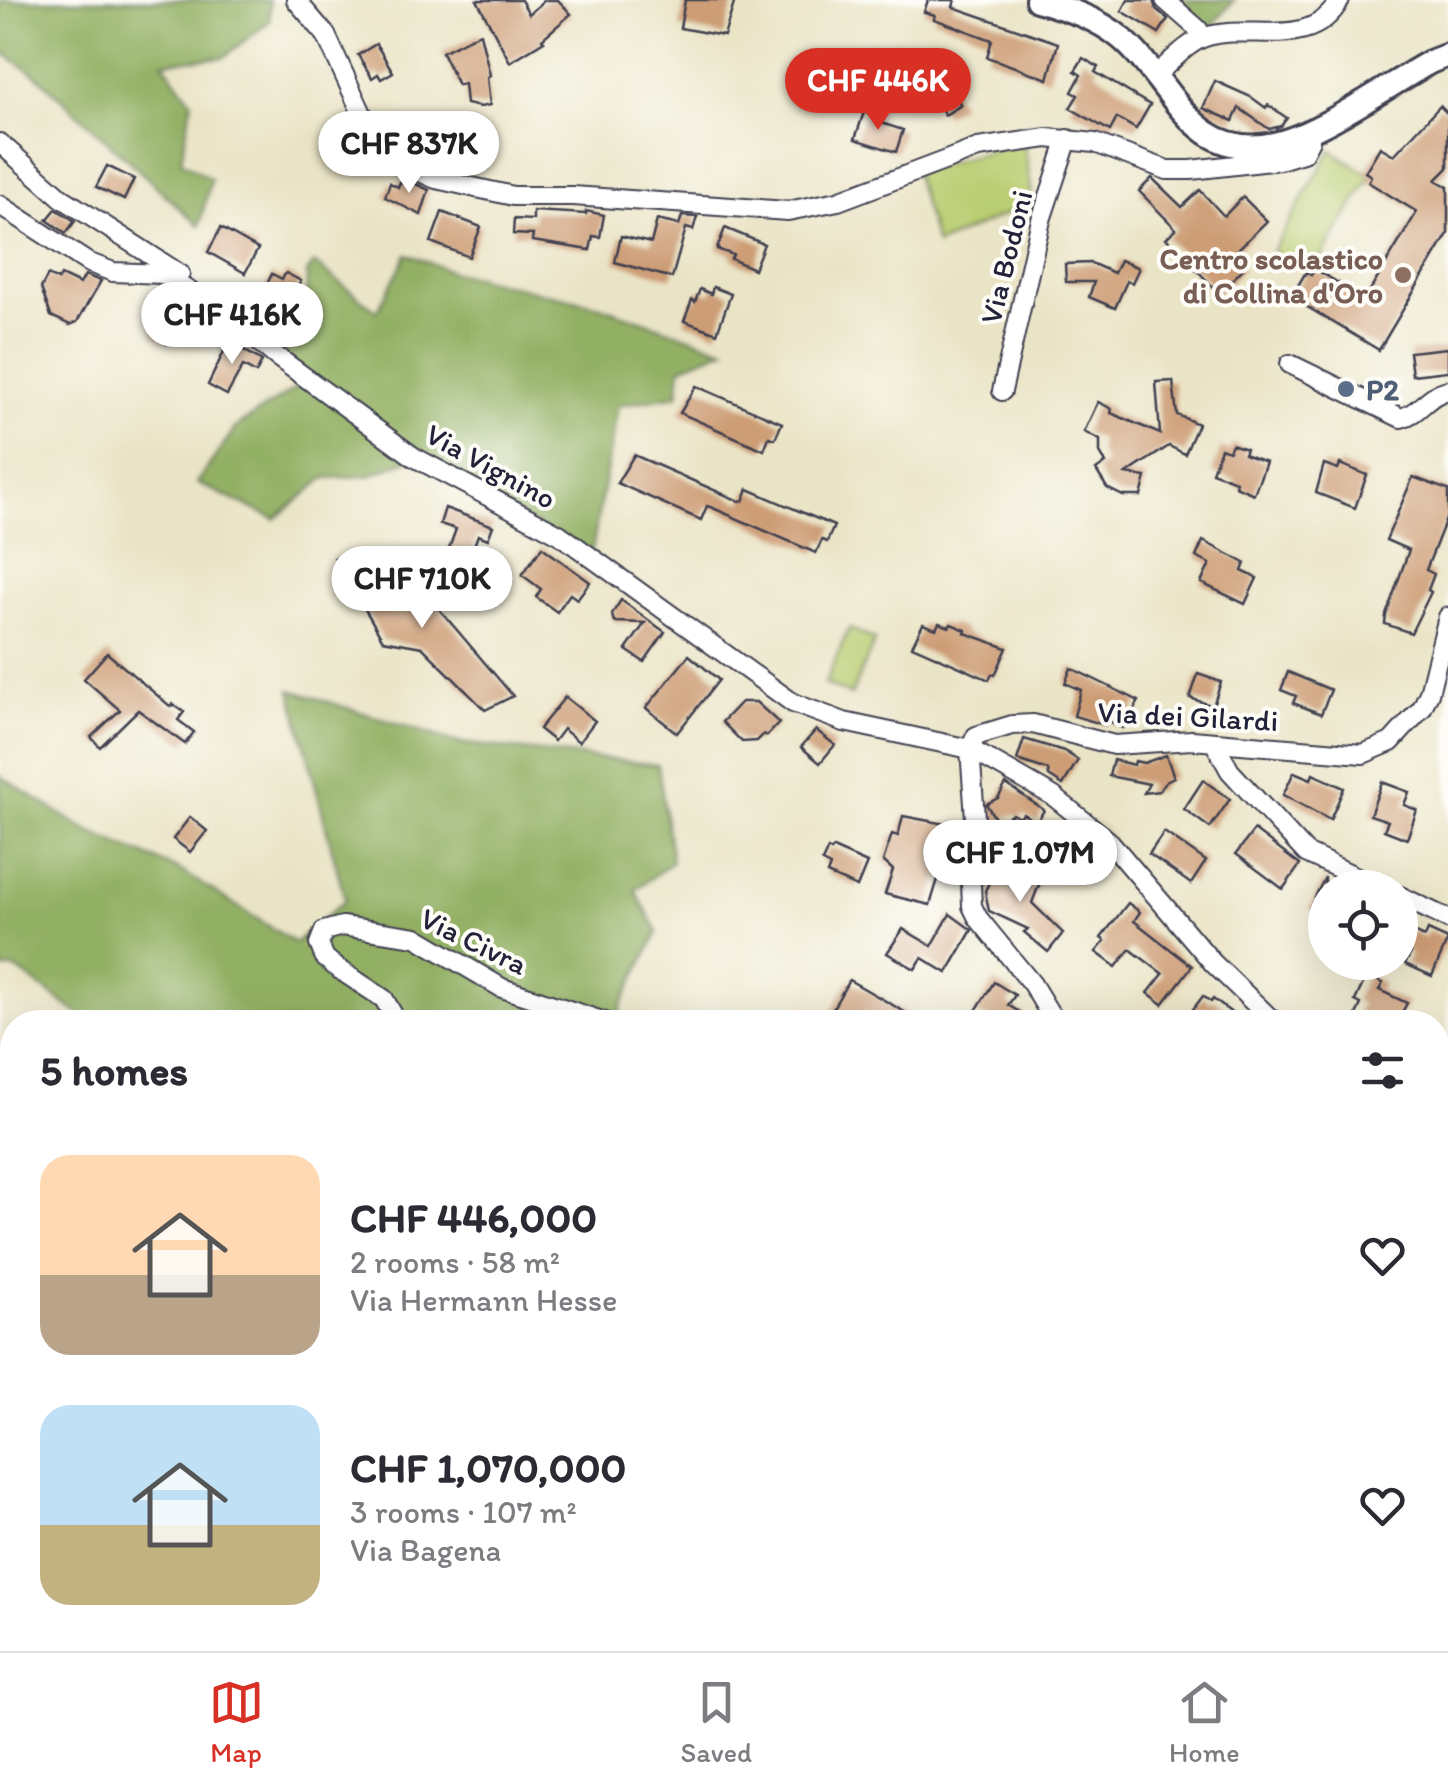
<!DOCTYPE html>
<meta charset="utf-8">
<style>
:root{--surface:#fff;--page:#f2f2f3;--text:#2b2b33;--muted:#7c7c81;--line:#e1e1e2;--accent:#d93025}
body{margin:0;font-family:Itim,sans-serif;background:var(--page);color:var(--text);height:100vh;display:flex;flex-direction:column;font-size:38px;white-space:nowrap}
*{box-sizing:border-box;margin:0}
p{font-size:32px;color:var(--muted)}
.icon{flex:none;width:55px;height:55px;fill:none;stroke:currentColor;stroke-width:2;stroke-linecap:round;stroke-linejoin:round}
.map{position:relative;flex:1;overflow:hidden}
.panel{position:absolute;left:0px;top:1010px;width:1450px;height:642px;display:flex;flex-direction:column;background:var(--surface);border-radius:40px 40px 0 0;box-shadow:0 10px 40px #0002}
.panel>*{flex:none}
.controls{position:absolute;left:1308px;top:870px;display:grid;gap:20px}
.controls a{display:grid;place-items:center;width:110px;height:110px;border-radius:50%;background:var(--surface);box-shadow:0 10px 40px #0002;font-size:50px}
.price{position:absolute;translate:-50% -85px;padding:0 22px;border-radius:35px;background:#fff;color:#222;font-size:32px;line-height:65px;filter:drop-shadow(0 2px 5px #0008)}
.price::after{content:'';position:absolute;left:50%;top:60px;width:30px;height:22px;margin-left:-15px;background:inherit;clip-path:polygon(0 0,100% 0,50% 100%)}
.price.on{background:var(--accent);color:#fff}
ul{padding:0;list-style:none}
li{display:flex;align-items:center;gap:30px;height:250px;padding:0 40px}
li span{display:grid;place-items:center;flex:none;width:280px;height:200px;border-radius:30px;color:#555}
li>.icon{margin-inline-start:auto}
span .icon{width:120px;height:120px;fill:#fffc;stroke-width:1}
li b{font-size:42px}
h2{display:flex;justify-content:space-between;align-items:center;height:120px;padding:0 40px;font-size:42px}
.dock{display:flex;justify-content:space-around;align-items:center;height:140px;border-top:2px solid var(--line);background:var(--surface);font-size:28px;color:var(--muted)}
.dock a{display:grid;justify-items:center;gap:5px}
.dock .on{color:var(--accent)}
.map>svg:first-child{display:block}
.green{fill:#b9cd71;stroke:#6e7856;stroke-width:2.5}
.forest{fill:#92b063;stroke:#5a694f;stroke-width:2.5}
.lines{fill:none;stroke-linecap:round;stroke-linejoin:round}
.stream{stroke:#679ed5;stroke-width:5}
.building{fill:#cd9d76}
.street-casing{stroke:#403f50;stroke-width:22}
.secondary-casing{stroke:#403f50;stroke-width:28}
.street{stroke:#fff;stroke-width:18}
.secondary{stroke:#fff;stroke-width:22}
.education-dot{fill:#8d6e63;stroke:#fdfcf7;stroke-width:4}
.service-dot{fill:#5c6f8a;stroke:#fdfcf7;stroke-width:4}
.labels{text-anchor:middle;dominant-baseline:central;stroke-width:8;stroke-linejoin:round;paint-order:stroke}
.street-label{font-size:30px;fill:#22223b;stroke:#fdfcf7}
.education-label{font-size:30px;font-weight:bold;fill:#785e54;stroke:#fdfcf7;text-anchor:end}
.service-label{font-size:30px;font-weight:bold;fill:#4e5e75;stroke:#fdfcf7;text-anchor:start}
</style>
<div class="map">
<svg width="1448" height="1651" viewBox="0 0 1448 1651">
<rect width="100%" height="100%" fill="#fdfcf7"/>
<filter id="ink" filterUnits="userSpaceOnUse"><feTurbulence type="fractalNoise" baseFrequency=".01" numOctaves="2"/><feDisplacementMap in="SourceGraphic" scale="20" xChannelSelector="R" yChannelSelector="G"/><feConvolveMatrix kernelMatrix="1 2 1 2 8 2 1 2 1" color-interpolation-filters="sRGB"/></filter>
<filter id="wash" filterUnits="userSpaceOnUse"><feTurbulence type="fractalNoise" baseFrequency=".0048" numOctaves="4" result="noise"/><feDisplacementMap in="SourceGraphic" scale="40" xChannelSelector="R" yChannelSelector="G"/><feGaussianBlur stdDeviation="2.25" result="paint"/><feColorMatrix in="noise" values="0 0 0 0 0 0 0 0 0 0 0 0 0 0 0 0 0 1.4 0 .05"/><feComposite in="paint" operator="in"/></filter>
<g filter="url(#wash)">
<rect width="100%" height="100%" fill="#eae4c6"/>
<g class="green">
<polygon points="1024,141 1033,202 936,245 914,172"/>
<polygon points="1331,150 1371,176 1311,275 1272,252"/>
<polygon points="849,628 875,640 851,695 825,684"/>
<polygon points="0,1287 12,1295 12,1469 0,1485"/>
<polygon points="12,1488 12,1640 222,1640 214,1651 0,1651 0,1505"/>
</g>
<g class="forest">
<polygon points="0,0 269,0 270,21 224,57 163,62 192,102 181,161 211,179 199,226 35,74 0,51"/>
<polygon points="1165,0 1234,0 1202,38"/>
<polygon points="407,254 453,272 600,306 725,349 681,367 678,395 618,405 591,556 414,457 369,476 325,478 275,519 197,483 236,427 308,380 276,356 306,304 307,273 314,263 377,311"/>
<polygon points="291,690 458,743 658,765 672,862 635,890 658,932 621,1006 620,1022 90,1022 16,969 0,969 0,776 89,832 180,870 295,943 345,900"/>
<polygon points="1438,1124 1448,1144 1448,1316 1438,1324"/>
<polygon points="1438,1613 1448,1625 1448,1651 977,1651 952,1640 1438,1640"/>
<polygon points="556,1640 633,1640 625,1651 552,1651"/>
</g>
<g class="lines">
<polyline class="stream" points="1054,1651 1059,1640"/>
</g>
<g id="blocks">
<g class="building">
<polygon points="477,0 521,0 529,14 545,0 558,0 571,14 542,39 544,41 510,62"/>
<polygon points="685,0 735,0 724,36 680,28"/>
<polygon points="928,0 955,0 953,7 1058,43 1048,79 987,57 992,40 934,19 935,15 924,12"/>
<polygon points="1128,0 1153,0 1156,9 1168,19 1159,33 1122,11"/>
<polygon points="480,33 490,75 487,77 490,105 480,107 466,104 464,84 458,85 442,52"/>
<polygon points="376,44 393,72 381,79 378,74 372,78 358,55"/>
<polygon points="1083,58 1098,67 1095,72 1150,105 1136,129 1117,118 1110,131 1070,108 1078,95 1072,92 1081,75 1075,71"/>
<polygon points="1215,81 1251,97 1266,108 1268,105 1287,118 1281,126 1269,129 1239,108 1233,121 1203,108"/>
<polygon points="947,82 961,105 945,115 931,92"/>
<polygon points="1440,106 1448,114 1448,168 1436,180 1448,187 1448,234 1379,350 1291,297 1306,272 1311,275 1315,269 1365,299 1417,212 1368,182 1371,176 1365,172 1380,147 1394,155"/>
<polygon points="864,112 879,117 878,122 903,130 896,152 855,139"/>
<polygon points="107,166 134,179 124,200 96,187"/>
<polygon points="1152,178 1182,207 1200,190 1224,216 1243,197 1267,221 1231,256 1243,269 1219,293 1166,238 1176,229 1139,191"/>
<polygon points="409,181 429,190 421,215 385,197 390,183 398,187 400,182 408,186"/>
<polygon points="56,209 75,221 66,233 47,220"/>
<polygon points="533,211 586,214 586,211 604,215 600,237 593,236 590,250 532,241 533,235 513,234 514,219 533,220"/>
<polygon points="442,212 481,227 469,257 431,242"/>
<polygon points="682,216 697,217 693,230 686,228 672,278 615,262 621,236 651,243 657,220 679,225"/>
<polygon points="221,228 258,249 245,273 208,252"/>
<polygon points="725,228 764,244 754,269 731,259 733,255 717,249"/>
<polygon points="1120,260 1139,268 1132,283 1127,281 1115,308 1089,297 1094,282 1066,282 1065,264 1091,263 1114,273"/>
<polygon points="286,273 301,281 291,299 280,293 278,297 264,290 272,274 282,279"/>
<polygon points="48,275 58,280 61,275 80,284 85,275 101,281 77,322 70,325 51,316 41,288"/>
<polygon points="158,287 229,334 222,346 181,322 167,344 152,334 164,316 148,307"/>
<polygon points="713,287 731,294 717,333 684,321 692,300 695,302 700,289 711,294"/>
<polygon points="229,341 262,361 256,373 243,366 227,395 208,385"/>
<polygon points="1448,348 1448,371 1412,375 1409,352"/>
<polygon points="1173,381 1177,415 1198,424 1185,454 1169,446 1126,474 1146,477 1141,496 1123,496 1107,488 1096,470 1106,463 1100,453 1100,440 1084,432 1098,402 1112,409 1111,413 1160,434 1156,382"/>
<polygon points="696,386 782,423 775,439 769,437 764,450 680,413"/>
<polygon points="1232,444 1246,449 1244,454 1266,462 1254,494 1235,486 1236,481 1212,472 1221,448 1229,451"/>
<polygon points="634,455 739,501 743,501 748,489 834,526 827,542 822,540 816,553 713,508 707,506 701,520 617,483"/>
<polygon points="1324,464 1338,469 1340,464 1367,475 1355,508 1316,493"/>
<polygon points="1413,477 1448,490 1448,514 1426,570 1434,574 1428,590 1431,592 1411,633 1385,624 1386,615 1409,550 1386,540"/>
<polygon points="445,508 493,526 488,539 478,535 468,562 447,554 456,529 440,524"/>
<polygon points="1203,541 1245,563 1242,571 1257,578 1245,604 1201,583 1210,564 1196,557"/>
<polygon points="542,547 590,582 577,599 570,594 557,612 536,597 541,589 522,575"/>
<polygon points="370,555 403,605 439,609 513,696 485,710 422,647 383,640 335,558"/>
<polygon points="621,600 665,632 644,662 626,650 645,623 615,622 613,619 612,614"/>
<polygon points="939,623 949,627 951,624 966,630 965,633 1007,648 995,675 992,674 989,680 912,646 923,624 936,629"/>
<polygon points="107,653 171,707 173,704 184,712 178,720 194,732 185,744 138,710 100,747 91,737 120,710 84,679"/>
<polygon points="689,655 719,680 677,733 646,708"/>
<polygon points="1071,668 1139,701 1123,728 1107,720 1105,725 1074,716 1081,690 1065,683"/>
<polygon points="1288,672 1331,690 1321,714 1293,703 1296,696 1281,690"/>
<polygon points="1198,674 1221,682 1213,706 1190,698"/>
<polygon points="565,697 595,721 579,742 563,729 554,741 539,729"/>
<polygon points="741,702 756,702 779,723 767,736 764,734 757,741 742,742 722,722"/>
<polygon points="816,730 835,745 820,763 801,747"/>
<polygon points="1024,739 1064,751 1078,760 1063,785 1049,776 1048,770 1017,760"/>
<polygon points="1166,755 1174,777 1166,781 1159,791 1144,793 1149,784 1109,776 1113,760 1134,765 1135,761 1144,763"/>
<polygon points="1294,772 1311,779 1313,774 1344,788 1330,820 1283,795"/>
<polygon points="1203,780 1230,799 1210,828 1184,809"/>
<polygon points="1382,782 1409,792 1404,805 1417,810 1407,839 1384,830 1388,821 1370,815"/>
<polygon points="1006,784 1044,810 1037,822 1023,814 1020,818 1013,814 998,823 986,804 998,798"/>
<polygon points="903,816 956,826 944,873 939,876 930,905 885,894 893,870 883,861 892,834 898,836"/>
<polygon points="190,817 207,831 190,852 173,839"/>
<polygon points="1254,830 1300,865 1283,889 1236,854"/>
<polygon points="1164,832 1206,861 1191,884 1149,854"/>
<polygon points="833,848 867,863 857,887 827,874 830,866 822,862 828,849 831,851"/>
<polygon points="999,862 1040,882 1032,903 1063,933 1048,952 1024,932 1028,929 989,911 985,891"/>
<polygon points="1325,877 1325,917 1309,909"/>
<polygon points="1128,903 1140,912 1134,921 1192,966 1163,1004 1148,993 1163,974 1130,949 1116,967 1096,952 1105,941 1101,938"/>
<polygon points="950,914 972,930 947,973 922,958 915,969 887,953 903,929 932,946"/>
<polygon points="1400,926 1425,937 1428,930 1448,939 1432,976 1405,964 1411,953 1400,948"/>
<polygon points="1367,975 1383,983 1379,990 1407,1003 1397,1022 1367,1022 1355,1017 1361,1004 1355,1001"/>
<polygon points="849,980 870,992 922,1022 838,1022 828,1017"/>
<polygon points="994,982 1015,995 1008,1005 1036,1022 992,1022 975,1012"/>
<polygon points="1203,996 1211,1002 1213,999 1233,1014 1226,1022 1197,1022 1188,1016"/>
</g>
</g>
</g>
<g filter="url(#ink)">
<use href="#blocks" fill-opacity="0" stroke="#403f50" stroke-width="2.5"/>
<g class="lines">
<defs>
<g id="street">
<polyline points="296,0 326,35 365,120 381,146 411,168 436,179 513,196 573,196 788,211 838,201 978,148 1047,138 1095,143 1167,170 1191,170 1280,160 1303,153 1310,140 1308,132"/>
<polyline points="1165,0 1198,29 1202,38"/>
<path d="M1156 75C1170 63 1187 43 1205 37 1252 22 1310 53 1340 0"/>
<polyline points="0,143 62,198 180,274"/>
<polyline points="0,205 87,262 113,272 162,274 224,313 276,356 414,457 559,534 793,703 844,722 970,749 1053,796 1110,842 1213,963 1274,1022"/>
<path d="M1290 364 1401 418C1419 414 1428 394 1448 390"/>
<polyline points="1002,391 1041,220 1068,139"/>
<polyline points="1214,742 1230,771 1306,853 1380,888"/>
<polyline points="1400,896 1448,919"/>
<polyline points="397,1022 384,999 337,968 325,958 319,944 324,931 342,926 416,937 502,988 605,1022"/>
<polyline points="1055,1022 1032,984 978,918 972,906 971,884 976,832 970,749 976,736 1012,725 1033,724 1114,745 1192,740 1363,754 1391,742 1422,708 1429,693 1448,617"/>
<polyline points="1438,1124 1448,1144"/>
<polyline points="0,1273 12,1281"/>
<polyline points="1448,1486 1448,1490"/>
<polyline points="264,1640 268,1651"/>
<polyline points="921,1651 921,1640"/>
</g>
<path id="secondary" d="M1037 0C1067 9 1097 18 1121 38 1172 81 1191 162 1274 144 1318 135 1389 85 1430 62L1448 55"/>
</defs>
<use href="#street" class="street-casing"/>
<use href="#secondary" class="secondary-casing"/>
<use href="#street" class="street"/>
<use href="#secondary" class="secondary"/>
</g>
</g>
<circle class="education-dot" cx="1403" cy="275" r="10"/>
<circle class="service-dot" cx="1346" cy="389" r="10"/>
<g class="labels">
<g class="street-label">
<text transform="translate(1006 257) rotate(-76)">Via Bodoni</text>
<text transform="translate(491 466) rotate(29)">Via Vignino</text>
<text transform="translate(1188 716) rotate(3)">Via dei Gilardi</text>
<text transform="translate(474 941) rotate(26)">Via Civra</text>
</g>
<g class="education-label">
<text x="1383" y="258">Centro scolastico<tspan x="1383" dy="34">di Collina d'Oro</tspan></text>
</g>
<g class="service-label">
<text x="1366" y="389">P2</text>
</g>
</g>
</svg>
<div class="controls">
<a><svg class="icon" aria-label="locate" viewBox="0 0 24 24"><circle cx="12" cy="12" r="6"/><path d="M12 2v4M12 18v4M2 12h4M18 12h4"/></svg></a>
</div>
<b class="price on" style="left:878px;top:133px">CHF 446K</b>
<b class="price" style="left:409px;top:196px">CHF 837K</b>
<b class="price" style="left:232px;top:367px">CHF 416K</b>
<b class="price" style="left:422px;top:631px">CHF 710K</b>
<b class="price" style="left:1020px;top:905px">CHF 1.07M</b>
<section class="panel">
<h2>5 homes<svg class="icon" aria-label="filters" viewBox="0 0 24 24"><path d="M4 7h16M4 17h16"/><circle cx="9" cy="7" r="2"/><circle cx="15" cy="17" r="2"/></svg></h2>
<ul>
<li><span style="background:linear-gradient(#ffd9b3 60%,#b9a48a 0)"><svg class="icon" aria-label="home" viewBox="0 0 24 24"><path d="M3 11l9-7 9 7M6 9v11h12V9"/></svg></span><div><b>CHF 446,000</b><p>2 rooms · 58 m²</p><p>Via Hermann Hesse</p></div><svg class="icon" aria-label="heart" viewBox="0 0 24 24"><path d="M12 20l-8-8c-3-5 5-10 8-4 3-6 11-1 8 4z"/></svg></li>
<li><span style="background:linear-gradient(#bfe0f5 60%,#c2b280 0)"><svg class="icon" aria-label="home" viewBox="0 0 24 24"><path d="M3 11l9-7 9 7M6 9v11h12V9"/></svg></span><div><b>CHF 1,070,000</b><p>3 rooms · 107 m²</p><p>Via Bagena</p></div><svg class="icon" aria-label="heart" viewBox="0 0 24 24"><path d="M12 20l-8-8c-3-5 5-10 8-4 3-6 11-1 8 4z"/></svg></li>
</ul>
</section>
</div>
<nav class="dock">
<a class="on"><svg class="icon" aria-label="map" viewBox="0 0 24 24"><path d="M3 6l6-2 6 2 6-2v14l-6 2-6-2-6 2zM9 4v14M15 6v14"/></svg>Map</a>
<a><svg class="icon" aria-label="saved" viewBox="0 0 24 24"><path d="M7 4h10v16l-5-4-5 4z"/></svg>Saved</a>
<a><svg class="icon" aria-label="home" viewBox="0 0 24 24"><path d="M3 11l9-7 9 7M6 9v11h12V9"/></svg>Home</a>
</nav>
